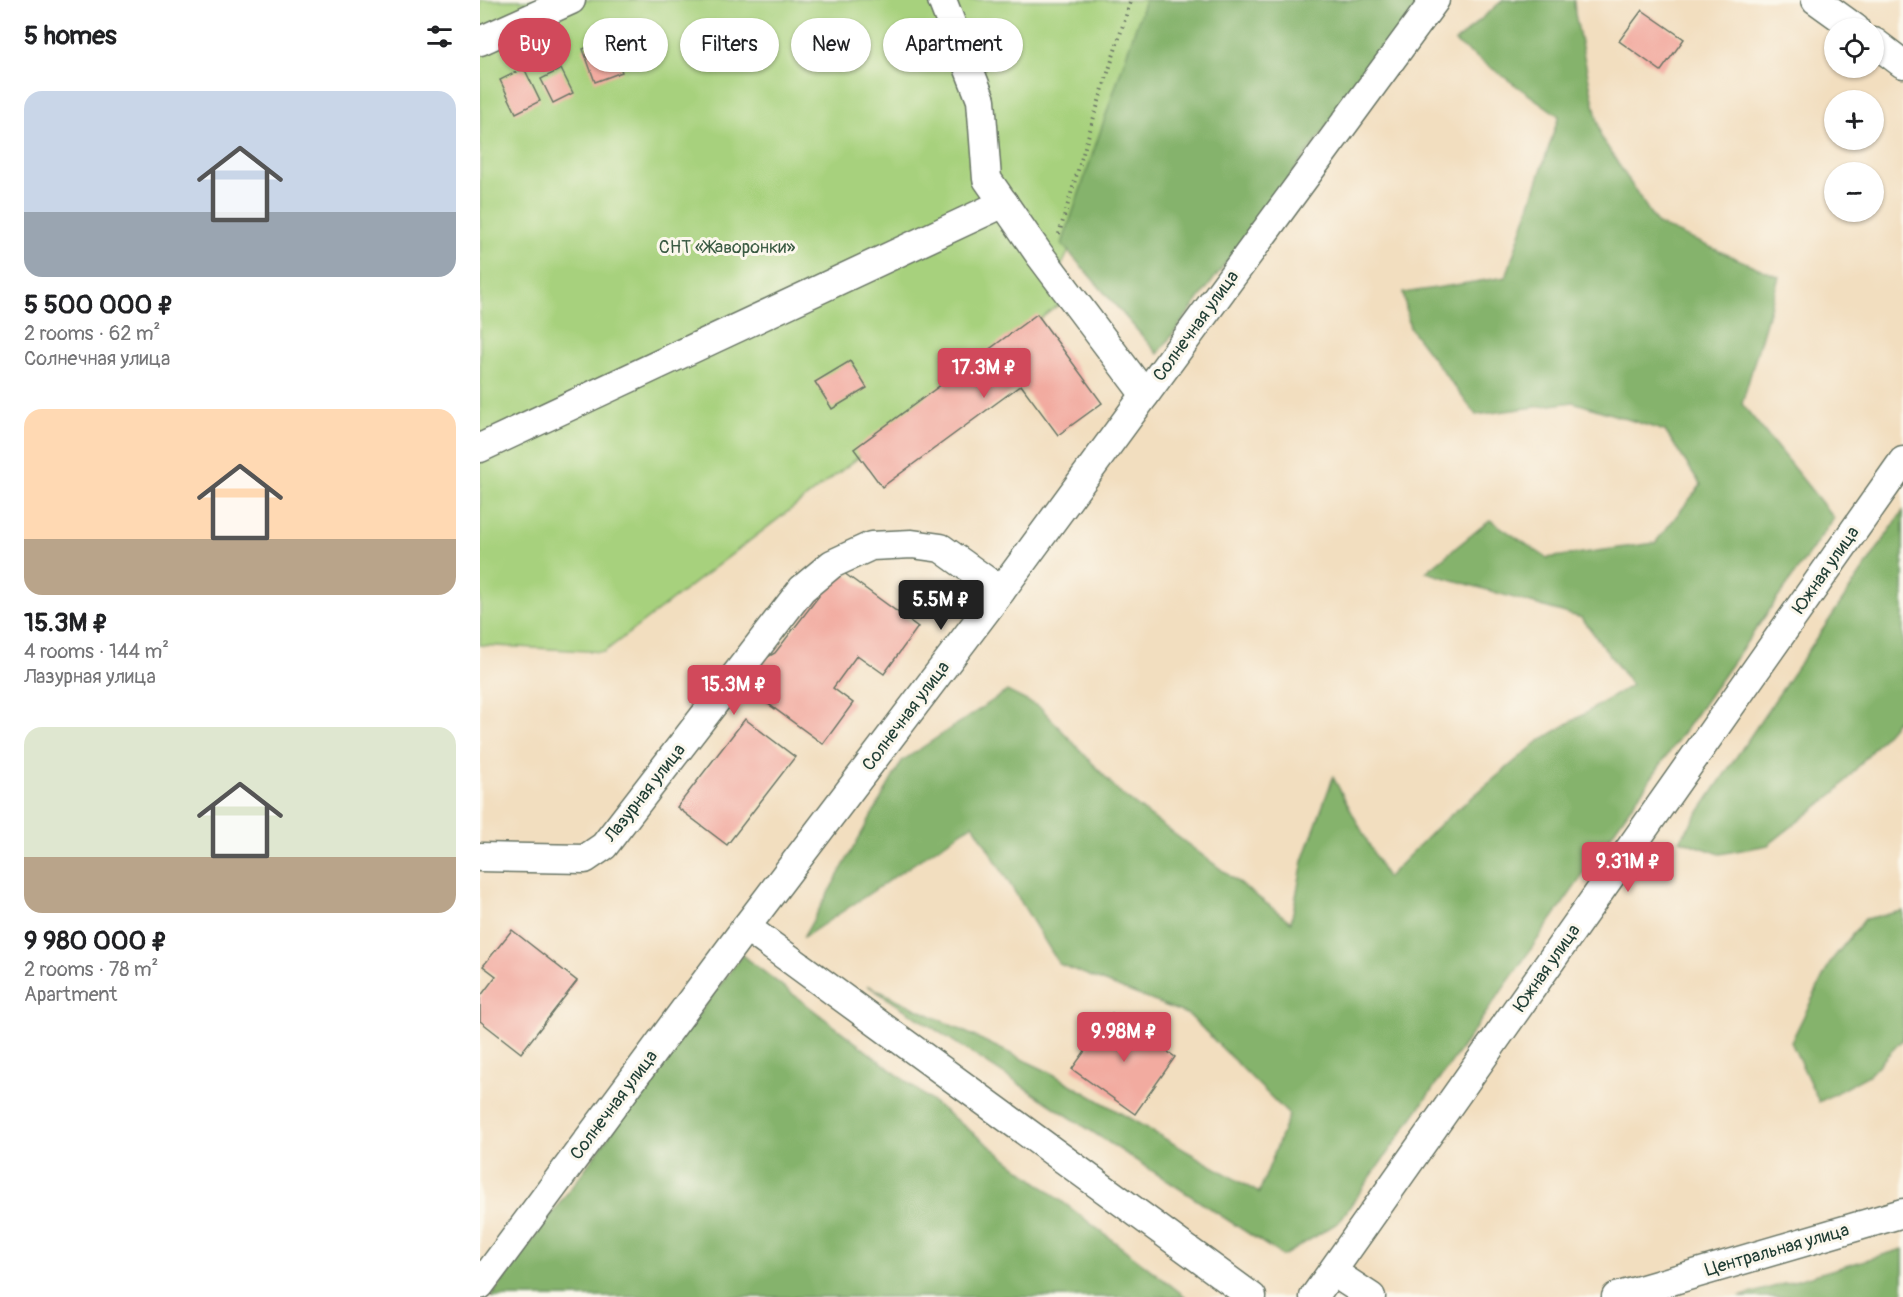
<!DOCTYPE html>
<meta charset="utf-8">
<style>
:root{--surface:#fff;--page:#f6f6f6;--text:#202124;--muted:#757577;--accent:#d1495b}
body{margin:0;font-family:Pangolin,sans-serif;background:var(--page);color:var(--text);height:100vh;display:flex;flex-direction:column;font-size:22px;white-space:nowrap}
*{box-sizing:border-box;margin:0}
p{font-size:20px;color:var(--muted)}
.icon{flex:none;width:33px;height:33px;fill:none;stroke:currentColor;stroke-width:2;stroke-linecap:round;stroke-linejoin:round}
.map{position:relative;flex:1;overflow:hidden}
.details{display:flex;flex-direction:column;background:var(--surface);width:480px}
.details>*{flex:none}
.banner{position:absolute;left:18px;top:18px;width:570px;height:54px;display:flex;gap:12px}
.buttons{position:absolute;left:1344px;top:18px;display:grid;gap:12px}
.buttons a{display:grid;place-items:center;width:60px;height:60px;border-radius:50%;background:var(--surface);box-shadow:0 2px 4px #0004;font-size:30px}
.price{position:absolute;translate:-50% -51px;padding:0 14px;border-radius:6px;background:var(--accent);color:#fff;font-size:20px;line-height:39px;filter:drop-shadow(0 2px 3px #0008)}
.price::after{content:'';position:absolute;left:50%;top:36px;width:18px;height:14px;margin-left:-9px;background:inherit;clip-path:polygon(0 0,100% 0,50% 100%)}
.price.active{background:#222;color:#fff}
ul{padding:0;list-style:none}
li{display:grid;align-content:center;gap:12px;height:318px;padding:0 24px}
li span{display:grid;place-items:center;height:186px;border-radius:18px;color:#555}
li>.icon{margin-inline-start:auto}
span .icon{width:108px;height:108px;fill:#fffc;stroke-width:1}
li b{font-size:26px}
h2{display:flex;justify-content:space-between;align-items:center;height:72px;padding:0 24px;font-size:26px}
.tag{padding:0 21px;border-radius:27px;background:var(--surface);box-shadow:0 2px 4px #0004;font-size:21px;line-height:54px}
.tag.active{background:var(--accent);color:#fff}
main{display:flex;flex:1;min-height:0}
.map>svg:first-child{display:block}
.green{fill:#a7d17d;stroke:#638758;stroke-width:1.5}
.forest{fill:#85b36c;stroke:#527850;stroke-width:1.5}
.building{fill:#f2aba0}
.lines{fill:none;stroke-linecap:round;stroke-linejoin:round}
.minor-casing{stroke:#697565;stroke-width:31}
.path{stroke:#697565;stroke-width:4;stroke-dasharray:1.5 4.5;stroke-linecap:butt}
.minor{stroke:#fff;stroke-width:28}
.labels{text-anchor:middle;dominant-baseline:central;stroke-width:6;stroke-linejoin:round;paint-order:stroke}
.park-label{font-size:18px;fill:#3a5b43;stroke:#fbf7ec}
.street-label{font-size:18px;fill:#1f3d34;stroke:#fbf7ec}
</style>
<main>
<section class="details">
<h2>5 homes<svg class="icon" aria-label="filters" viewBox="0 0 24 24"><path d="M4 7h16M4 17h16"/><circle cx="9" cy="7" r="2"/><circle cx="15" cy="17" r="2"/></svg></h2>
<ul>
<li><span style="background:linear-gradient(#c9d6e8 65%,#9aa5b1 0)"><svg class="icon" aria-label="home" viewBox="0 0 24 24"><path d="M3 11l9-7 9 7M6 9v11h12V9"/></svg></span><div><b>5 500 000 ₽</b><p>2 rooms · 62 m²</p><p>Солнечная улица</p></div></li>
<li><span style="background:linear-gradient(#ffd9b3 70%,#b9a48a 0)"><svg class="icon" aria-label="home" viewBox="0 0 24 24"><path d="M3 11l9-7 9 7M6 9v11h12V9"/></svg></span><div><b>15.3M ₽</b><p>4 rooms · 144 m²</p><p>Лазурная улица</p></div></li>
<li><span style="background:linear-gradient(#dfe7d0 70%,#b9a48a 0)"><svg class="icon" aria-label="home" viewBox="0 0 24 24"><path d="M3 11l9-7 9 7M6 9v11h12V9"/></svg></span><div><b>9 980 000 ₽</b><p>2 rooms · 78 m²</p><p>Apartment</p></div></li>
</ul>
</section>
<div class="map">
<svg width="1423" height="1297" viewBox="0 0 1423 1297">
<rect width="100%" height="100%" fill="#fbf7ec"/>
<filter id="ink" filterUnits="userSpaceOnUse"><feTurbulence type="fractalNoise" baseFrequency=".0167" numOctaves="2"/><feDisplacementMap in="SourceGraphic" scale="12" xChannelSelector="R" yChannelSelector="G"/><feConvolveMatrix kernelMatrix="1 2 1 2 8 2 1 2 1" color-interpolation-filters="sRGB"/></filter>
<filter id="wash" filterUnits="userSpaceOnUse"><feTurbulence type="fractalNoise" baseFrequency=".008" numOctaves="4" result="noise"/><feDisplacementMap in="SourceGraphic" scale="24" xChannelSelector="R" yChannelSelector="G"/><feGaussianBlur stdDeviation="1.35" result="paint"/><feColorMatrix in="noise" values="0 0 0 0 0 0 0 0 0 0 0 0 0 0 0 0 0 1.4 0 .05"/><feComposite in="paint" operator="in"/></filter>
<g filter="url(#wash)">
<rect width="100%" height="100%" fill="#f2debf"/>
<polygon class="green" points="0,0 667,0 639,150 578,273 590,296 124,652 0,645"/>
<g class="forest">
<polygon points="665,0 941,0 678,354 582,244"/>
<polygon points="1023,0 1094,0 1095,14 1121,137 1177,224 1299,277 1262,404 1354,518 859,1222 803,1256 387,985 571,1073 779,1193 809,1115 709,1015 579,964 493,824 323,938 422,761 527,691 561,708 641,794 811,922 823,861 853,777 907,878 959,825 1059,741 1152,685 1102,618 946,572 1010,520 1067,558 1175,543 1221,485 1185,431 1093,402 996,415 930,328 923,293 1026,277 1079,116 975,42"/>
<polygon points="1423,511 1423,714 1357,791 1288,845 1240,854 1200,840"/>
<polygon points="1423,911 1423,1039 1389,1075 1339,1102 1311,1042 1351,961 1385,919"/>
<polygon points="262,955 706,1297 11,1297"/>
<polygon points="1423,1249 1423,1297 1259,1297"/>
</g>
<g id="blocks">
<g class="building">
<polygon points="1162,10 1204,39 1181,71 1139,41"/>
<polygon points="130,39 142,72 115,82 103,49"/>
<polygon points="44,68 60,101 36,113 20,80"/>
<polygon points="81,69 93,93 73,103 61,79"/>
<polygon points="557,314 622,403 578,435 541,385 402,487 374,449"/>
<polygon points="370,361 387,388 352,409 335,382"/>
<polygon points="364,573 438,627 404,674 377,655 353,688 373,703 343,744 261,684 277,663 295,653 339,596 334,585"/>
<polygon points="265,719 315,757 247,845 197,807"/>
<polygon points="32,930 97,981 41,1053 0,1021 0,997 16,976 3,966"/>
<polygon points="632,1013 695,1057 655,1114 592,1069"/>
</g>
</g>
</g>
<g filter="url(#ink)">
<use href="#blocks" fill-opacity="0" stroke="#697565" stroke-width="1.5"/>
<g class="lines">
<defs>
<g id="minor">
<polyline points="462,0 501,100 507,179 559,254 665,395"/>
<polyline points="1336,0 1375,28"/>
<polyline points="0,41 91,0"/>
<polyline points="1394,42 1423,64"/>
<polyline points="0,448 524,203"/>
<polyline points="0,857 105,859 124,846 322,589 352,564 391,546 432,544 461,548 521,591"/>
<polyline points="266,927 772,1297"/>
<polyline points="853,1272 891,1297"/>
<polyline points="0,1285 266,927 521,591 955,0"/>
<polyline points="834,1297 1423,461"/>
<polyline points="1136,1297 1423,1213"/>
</g>
</defs>
<use href="#minor" class="minor-casing"/>
<polyline class="path" points="579,234 614,117 651,0"/>
<use href="#minor" class="minor"/>
</g>
</g>
<g class="labels">
<g class="park-label">
<text x="247" y="247">СНТ «Жаворонки»</text>
</g>
<g class="street-label">
<text transform="translate(716 326) rotate(-54)">Солнечная улица</text>
<text transform="translate(1346 570) rotate(-55)">Южная улица</text>
<text transform="translate(426 716) rotate(-53)">Солнечная улица</text>
<text transform="translate(165 793) rotate(-52)">Лазурная улица</text>
<text transform="translate(1067 968) rotate(-55)">Южная улица</text>
<text transform="translate(134 1105) rotate(-53)">Солнечная улица</text>
<text transform="translate(1297 1250) rotate(-16)">Центральная улица</text>
</g>
</g>
</svg>
<div class="buttons">
<a><svg class="icon" aria-label="locate" viewBox="0 0 24 24"><circle cx="12" cy="12" r="6"/><path d="M12 2v4M12 18v4M2 12h4M18 12h4"/></svg></a>
<a>+</a>
<a>−</a>
</div>
<b class="price" style="left:504px;top:399px">17.3M ₽</b>
<b class="price active" style="left:461px;top:631px">5.5M ₽</b>
<b class="price" style="left:254px;top:716px">15.3M ₽</b>
<b class="price" style="left:1148px;top:893px">9.31M ₽</b>
<b class="price" style="left:644px;top:1063px">9.98M ₽</b>
<div class="banner">
<a class="tag active">Buy</a>
<a class="tag">Rent</a>
<a class="tag">Filters</a>
<a class="tag">New</a>
<a class="tag">Apartment</a>
</div>
</div>
</main>
